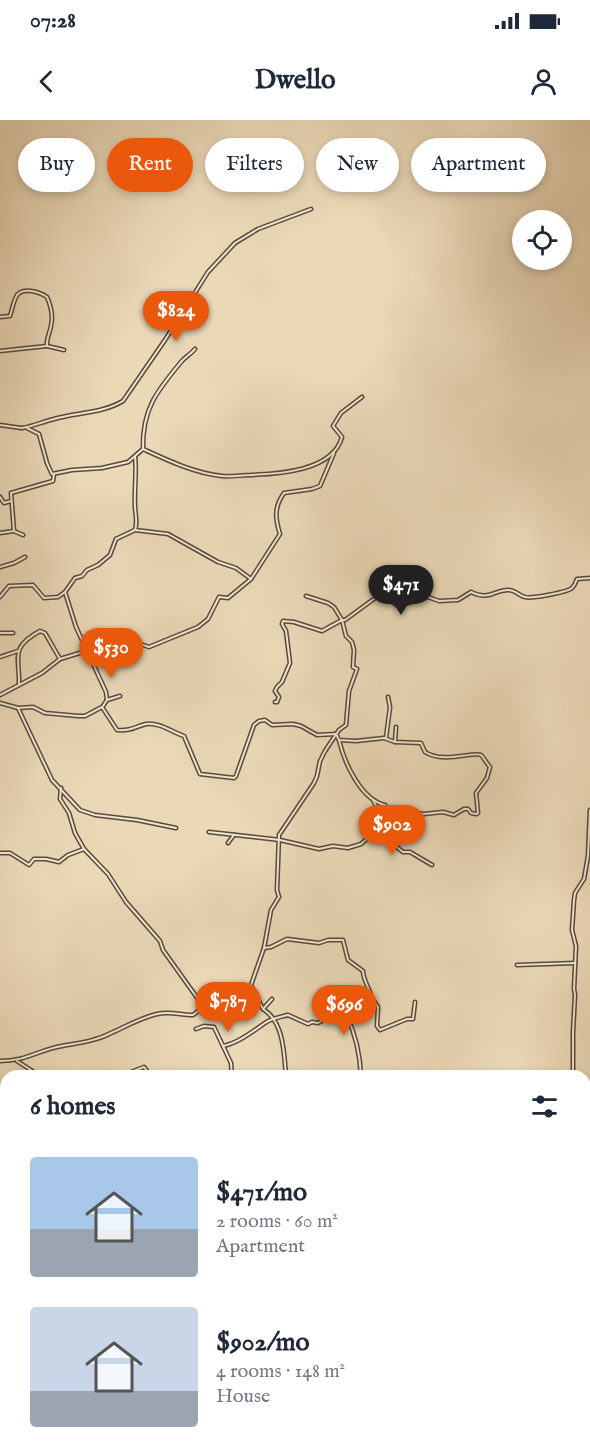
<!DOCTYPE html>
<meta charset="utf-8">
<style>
:root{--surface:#fff;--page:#f6f6f7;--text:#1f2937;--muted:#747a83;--accent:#ea580c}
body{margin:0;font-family:"IM FELL English",serif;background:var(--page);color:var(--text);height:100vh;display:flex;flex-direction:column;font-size:22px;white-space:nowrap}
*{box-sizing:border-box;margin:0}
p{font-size:20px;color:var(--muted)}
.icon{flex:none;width:33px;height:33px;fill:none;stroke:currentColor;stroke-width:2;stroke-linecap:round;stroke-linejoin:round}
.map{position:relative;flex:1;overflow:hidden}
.side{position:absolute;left:0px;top:950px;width:591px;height:386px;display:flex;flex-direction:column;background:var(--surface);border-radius:18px 18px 0 0;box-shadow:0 3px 9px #0003}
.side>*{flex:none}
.guide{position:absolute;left:18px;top:18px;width:555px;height:54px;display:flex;gap:12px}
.buttons{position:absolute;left:512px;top:90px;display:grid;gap:12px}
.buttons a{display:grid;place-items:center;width:60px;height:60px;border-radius:50%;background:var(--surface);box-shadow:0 3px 9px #0003;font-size:30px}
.price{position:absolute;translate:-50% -51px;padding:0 14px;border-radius:21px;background:var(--accent);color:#fff;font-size:20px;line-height:39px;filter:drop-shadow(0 2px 3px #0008)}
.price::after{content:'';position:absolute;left:50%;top:36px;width:18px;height:14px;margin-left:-9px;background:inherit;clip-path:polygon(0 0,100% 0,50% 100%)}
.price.current{background:#222;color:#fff}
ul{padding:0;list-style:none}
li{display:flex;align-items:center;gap:18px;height:150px;padding:0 30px}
li span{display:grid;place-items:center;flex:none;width:168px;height:120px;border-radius:6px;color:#555}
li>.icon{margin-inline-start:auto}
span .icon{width:72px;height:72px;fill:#fffc;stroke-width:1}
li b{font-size:26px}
h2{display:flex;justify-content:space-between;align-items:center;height:72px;padding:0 30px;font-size:26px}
.pill{padding:0 21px;border-radius:27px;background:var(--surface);box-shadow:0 3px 9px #0003;font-size:21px;line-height:54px}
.pill.current{background:var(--accent);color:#fff}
.status{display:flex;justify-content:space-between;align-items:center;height:42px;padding:0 30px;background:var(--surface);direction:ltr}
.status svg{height:16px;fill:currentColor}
header{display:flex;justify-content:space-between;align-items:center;height:78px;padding:0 30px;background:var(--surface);font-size:27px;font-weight:700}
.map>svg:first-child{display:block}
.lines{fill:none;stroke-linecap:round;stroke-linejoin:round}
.street-casing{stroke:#584a3d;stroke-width:5}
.street{stroke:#f1e6d0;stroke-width:2}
</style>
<div class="status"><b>07:28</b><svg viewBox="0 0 49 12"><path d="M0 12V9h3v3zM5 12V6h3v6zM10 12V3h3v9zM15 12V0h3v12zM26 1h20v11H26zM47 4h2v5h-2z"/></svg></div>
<header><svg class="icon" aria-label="back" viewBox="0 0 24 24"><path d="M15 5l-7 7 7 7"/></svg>Dwello<svg class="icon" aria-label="person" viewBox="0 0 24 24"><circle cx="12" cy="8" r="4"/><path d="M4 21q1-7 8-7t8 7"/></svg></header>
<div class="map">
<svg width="590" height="1334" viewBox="0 0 590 1334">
<rect width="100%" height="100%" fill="#ead8b7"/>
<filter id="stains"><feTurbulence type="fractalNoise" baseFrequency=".00333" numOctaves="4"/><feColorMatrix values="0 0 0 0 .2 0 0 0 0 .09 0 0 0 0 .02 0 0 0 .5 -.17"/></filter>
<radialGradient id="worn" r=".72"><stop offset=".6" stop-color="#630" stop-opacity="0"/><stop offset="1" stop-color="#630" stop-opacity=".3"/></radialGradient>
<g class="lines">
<defs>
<g id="street">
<path d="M0 197 10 196C12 190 13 183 16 177 21 166 40 172 47 177 51 186 53 197 51 206 50 213 46 218 47 226L64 230"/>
<polyline points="0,231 47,226"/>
<polyline points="0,305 21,308"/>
<path d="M22 308C34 306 42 302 54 299 77 292 101 294 123 281L165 220 208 152 235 123 258 109 311 89"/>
<path d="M27 308 39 314 47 343 52 354 72 350 102 348 128 342 143 329C142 289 157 271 181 242 185 237 190 235 195 229"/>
<path d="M143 329C167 340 194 353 222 356 231 357 241 355 250 355 279 354 333 351 342 317L333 306 341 293 362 277"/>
<polyline points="0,377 4,383 11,381"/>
<polyline points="135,410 168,414 218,442 236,448 251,459"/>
<polyline points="14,411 11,373 53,361 54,354"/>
<polyline points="0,413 14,411 23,415"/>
<polyline points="0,447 14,443 25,437"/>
<polyline points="65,472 76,507 106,572 107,580 103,586"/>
<path d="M306 476 328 483 334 487 342 500H345L378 476 385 477 398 486 428 477 439 481 458 480 471 472C490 481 494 470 508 470 516 470 519 476 525 477 531 479 568 472 572 468 574 466 576 462 577 459L590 458"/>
<path d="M0 477 9 466 33 465 44 478 58 477 65 472 75 458 82 456 87 450 98 445 110 435 116 419 135 410C138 402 135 394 135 386 134 370 137 352 135 336"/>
<polyline points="391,481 393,478 405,471"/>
<polyline points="0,513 13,513"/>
<polyline points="0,537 18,531"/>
<path d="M19 565C20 537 9 528 40 511L45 513 60 539"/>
<path d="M0 575 42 553 60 539 86 531 122 521 134 522 149 527 198 507 208 499 219 477 228 478 251 459 280 414C275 398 274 387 284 373L312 369 320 366 334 333"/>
<polyline points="107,580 120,576"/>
<path d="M0 583 18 588 33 587 45 593 78 596H85L102 587 117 610C132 611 134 607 146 604 159 602 172 612 184 616L200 654 234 658 236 656 254 605 259 601 265 600 272 605 293 604 301 606 317 615 336 614 339 620 356 621 384 618 395 622 421 623 425 632C443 644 475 631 481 635 484 638 487 644 490 647L487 658 476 673 478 693 476 694 471 693 468 689H464L454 695 443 692 424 694 395 691 382 698 373 680"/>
<polyline points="18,588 52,660 80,690 95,695 137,700 176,708"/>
<polyline points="386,618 390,587 388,577"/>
<path d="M339 620C344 642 361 680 385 685"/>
<polyline points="395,622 396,607"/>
<polyline points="61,668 60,679 69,693 75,713 84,729 108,754 126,782 160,821 163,830 203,886"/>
<polyline points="384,697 393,724 403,732 410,732 432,745"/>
<polyline points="209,712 280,720 319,729 333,726 348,728 361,724 369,717 379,706 382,698"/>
<polyline points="228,723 234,715"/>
<polyline points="0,733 10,733 29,745 34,739 46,739 59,742 68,735 84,729"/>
<polyline points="517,845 575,843"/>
<polyline points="372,878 378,887 377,906 380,910 407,899 413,899 415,882"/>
<path d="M272 879 263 889C284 902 284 933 286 956"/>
<polyline points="263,889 251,865 264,828 271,790 279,777 277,770 279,715 314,663 317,656 320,641 325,631 339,610 346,605 349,571 357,549 353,547 354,530 352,522 346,516 342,500 322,511 294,502 283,501 282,504 286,511 290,543 282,562 277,567 275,571 279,577 277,582 275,582"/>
<path d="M345 892C355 912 360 933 361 956"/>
<polyline points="196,909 204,906 214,907 231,943 232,956"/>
<path d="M223 926C238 923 252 912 265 903 271 898 281 897 288 895L308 904 312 902 318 903 331 895 349 891 372 882C372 870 363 862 363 851L348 840 343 820H328L319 823 287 819 271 827 264 828"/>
<path d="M0 941C27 941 38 930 62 926 78 923 96 921 111 913 127 906 140 898 157 894 170 891 181 895 193 895L207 884 221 879"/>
<polyline points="17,941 40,956"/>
<polyline points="121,956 144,947 151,956"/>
<polyline points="573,956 573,912 575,875 574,869 576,826 572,810 574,780 575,773 584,759 588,736 590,690"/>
<polyline points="0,1106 6,1106"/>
<polyline points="585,1186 590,1190"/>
<polyline points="585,1228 590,1229"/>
<polyline points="587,1307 587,1286 590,1282"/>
<polyline points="68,1329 69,1334"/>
<polyline points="108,1329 108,1334"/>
<polyline points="299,1332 319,1331 366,1334"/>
<polyline points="403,1334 406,1329"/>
<polyline points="437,1334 439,1329"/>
<polyline points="547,1334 547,1329"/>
</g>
</defs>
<use href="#street" class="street-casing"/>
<use href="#street" class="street"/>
</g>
<rect width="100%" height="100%" filter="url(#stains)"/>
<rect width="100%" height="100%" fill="url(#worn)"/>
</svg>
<div class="buttons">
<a><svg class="icon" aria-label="locate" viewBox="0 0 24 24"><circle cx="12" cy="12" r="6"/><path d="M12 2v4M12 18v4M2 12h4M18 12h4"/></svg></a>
</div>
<b class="price" style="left:176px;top:222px">$824</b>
<b class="price current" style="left:401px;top:496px">$471</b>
<b class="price" style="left:111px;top:559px">$530</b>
<b class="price" style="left:392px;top:736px">$902</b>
<b class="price" style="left:228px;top:913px">$787</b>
<b class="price" style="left:344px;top:916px">$696</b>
<div class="guide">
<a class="pill">Buy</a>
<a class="pill current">Rent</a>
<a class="pill">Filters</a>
<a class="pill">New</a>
<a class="pill">Apartment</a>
</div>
<section class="side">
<h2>6 homes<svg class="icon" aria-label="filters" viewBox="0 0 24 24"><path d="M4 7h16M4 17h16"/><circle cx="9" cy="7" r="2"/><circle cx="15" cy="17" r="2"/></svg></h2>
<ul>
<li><span style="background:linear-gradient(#a9c7e8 60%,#9aa5b1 0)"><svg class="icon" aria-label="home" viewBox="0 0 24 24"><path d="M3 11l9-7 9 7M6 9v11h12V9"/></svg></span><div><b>$471/mo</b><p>2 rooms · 60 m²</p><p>Apartment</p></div></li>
<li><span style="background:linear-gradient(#c9d6e8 70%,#9aa5b1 0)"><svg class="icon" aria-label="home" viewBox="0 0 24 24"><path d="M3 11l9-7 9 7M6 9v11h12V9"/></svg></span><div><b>$902/mo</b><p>4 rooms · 148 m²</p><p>House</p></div></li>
</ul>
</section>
</div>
